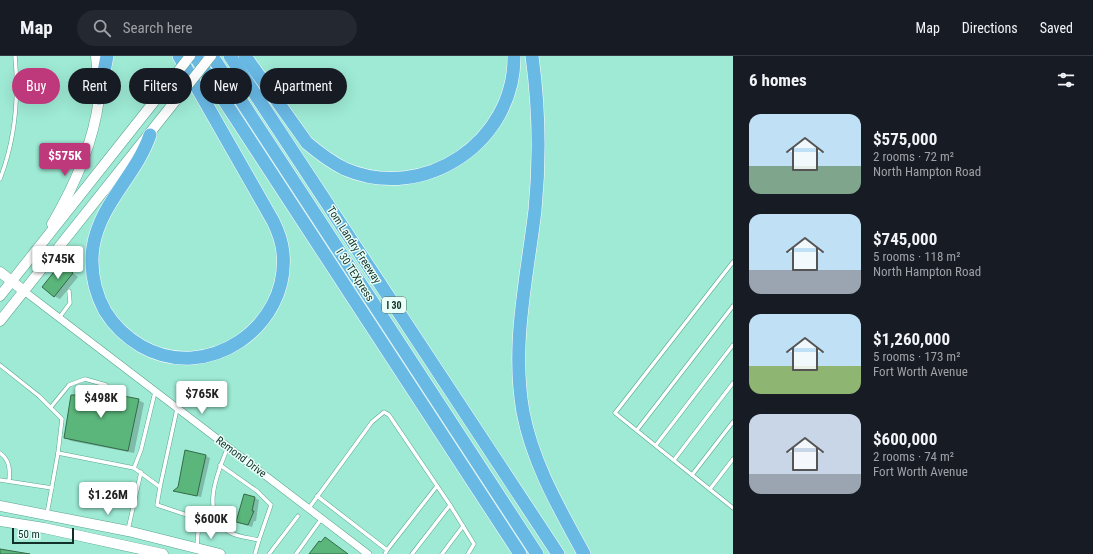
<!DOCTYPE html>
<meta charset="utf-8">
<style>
:root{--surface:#171b24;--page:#242831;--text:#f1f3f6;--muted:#9ea1a6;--line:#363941;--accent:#be387c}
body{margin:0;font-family:"Roboto Condensed",sans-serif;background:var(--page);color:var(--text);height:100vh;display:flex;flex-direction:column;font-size:15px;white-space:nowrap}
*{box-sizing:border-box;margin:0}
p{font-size:13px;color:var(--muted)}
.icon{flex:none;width:22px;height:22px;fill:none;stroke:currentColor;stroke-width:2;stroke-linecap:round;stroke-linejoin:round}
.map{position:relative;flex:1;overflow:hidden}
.sheet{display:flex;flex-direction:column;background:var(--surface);width:360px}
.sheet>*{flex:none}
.banner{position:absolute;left:12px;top:12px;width:380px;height:36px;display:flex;gap:8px}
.scale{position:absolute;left:12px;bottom:10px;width:62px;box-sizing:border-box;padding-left:4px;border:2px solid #103028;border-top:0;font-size:11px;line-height:14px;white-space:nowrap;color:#103028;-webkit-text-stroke:3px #e9fff8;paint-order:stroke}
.price{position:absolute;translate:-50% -34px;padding:0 9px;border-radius:4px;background:#fff;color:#222;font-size:13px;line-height:26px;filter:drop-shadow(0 1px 2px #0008)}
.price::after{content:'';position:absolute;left:50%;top:24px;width:12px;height:9px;margin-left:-6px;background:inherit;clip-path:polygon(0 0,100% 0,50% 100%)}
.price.current{background:var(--accent);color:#fff}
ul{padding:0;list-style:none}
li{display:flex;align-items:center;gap:12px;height:100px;padding:0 16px}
li span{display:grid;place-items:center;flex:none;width:112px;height:80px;border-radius:12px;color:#555}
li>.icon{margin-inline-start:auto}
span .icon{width:48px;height:48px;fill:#fffc;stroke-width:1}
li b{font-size:17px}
h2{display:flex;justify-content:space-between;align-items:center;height:48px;padding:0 16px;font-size:17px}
.tag{padding:0 14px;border-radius:18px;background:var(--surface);box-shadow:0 4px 16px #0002;font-size:14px;line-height:36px}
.tag.current{background:var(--accent);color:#fff}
header{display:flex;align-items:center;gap:24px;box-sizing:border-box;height:56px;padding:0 20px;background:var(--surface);border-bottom:1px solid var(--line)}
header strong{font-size:19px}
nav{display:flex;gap:22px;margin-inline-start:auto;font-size:14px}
.search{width:280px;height:36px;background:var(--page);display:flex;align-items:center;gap:10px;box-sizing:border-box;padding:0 14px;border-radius:22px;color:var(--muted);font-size:15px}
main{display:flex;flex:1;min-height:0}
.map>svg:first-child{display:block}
.shadow{fill:#0003}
.building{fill:#5ab67b;stroke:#356b48}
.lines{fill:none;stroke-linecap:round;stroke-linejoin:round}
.lane-casing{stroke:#5aa590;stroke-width:4.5}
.street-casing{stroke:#5aa590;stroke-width:8}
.secondary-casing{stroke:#5aa590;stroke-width:11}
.highway-casing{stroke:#fff;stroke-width:14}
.lane{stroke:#fff;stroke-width:3.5}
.street{stroke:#fff;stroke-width:7}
.secondary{stroke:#fff;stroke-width:10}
.highway{stroke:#69b9e5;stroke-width:13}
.secondary-bridge-casing{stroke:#5aa590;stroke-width:11;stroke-linecap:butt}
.secondary-bridge{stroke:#fff;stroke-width:10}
.labels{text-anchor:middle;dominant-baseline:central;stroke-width:3;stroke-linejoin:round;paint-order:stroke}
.shield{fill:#e9fff8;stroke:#516e66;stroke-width:1}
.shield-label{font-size:10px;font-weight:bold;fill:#103028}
.street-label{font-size:11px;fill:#103028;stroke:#e9fff8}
</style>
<header>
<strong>Map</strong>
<div class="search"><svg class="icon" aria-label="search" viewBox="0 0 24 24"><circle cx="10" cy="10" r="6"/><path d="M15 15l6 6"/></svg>Search here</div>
<nav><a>Map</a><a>Directions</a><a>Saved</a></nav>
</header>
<main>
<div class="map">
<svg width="733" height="498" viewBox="0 0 733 498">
<rect width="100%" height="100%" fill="#9eead4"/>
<g class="shadow">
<polygon points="67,212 78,221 60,243 54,240"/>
<polygon points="138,344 144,347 134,397 71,385 65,381"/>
<polygon points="206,400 210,402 201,441 174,435"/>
<polygon points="255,442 259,444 256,465 254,465 252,471 237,466"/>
</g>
<g class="building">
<polygon points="61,207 73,217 54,241 42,231"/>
<polygon points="77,331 139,343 128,395 64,382 71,339 76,339"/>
<polygon points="185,394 206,399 197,440 173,435 178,431"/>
<polygon points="244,438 255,441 252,455 254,455 248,469 236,466"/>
<polygon points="325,481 348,498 309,498 319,485 321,486"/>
<polygon points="0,493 30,498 0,498"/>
</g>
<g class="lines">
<defs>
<g id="lane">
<path d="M0 123C15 84 19 42 15 0"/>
<polyline points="733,206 615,357 733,452"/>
<polyline points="59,262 70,247 69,235"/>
<polyline points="0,309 39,340 62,363 58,397 47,458"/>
<polyline points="51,351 69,329 85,323 106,329"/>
<polyline points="637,374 733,250"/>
<polyline points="656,389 733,289"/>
<path d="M228 391C218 415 199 458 229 476 238 481 250 482 259 484L255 498"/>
<path d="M0 397C10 404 10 414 9 425"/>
<polyline points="58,397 134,412 160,431 157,449 199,463 197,490"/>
<polyline points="674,404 733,327"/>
<polyline points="220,409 257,435 271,449 259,484"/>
<polyline points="134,412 141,394 155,336"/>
<polyline points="692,419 733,366"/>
<polyline points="0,424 52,432"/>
<polyline points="160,431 177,353"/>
<polyline points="710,433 733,403"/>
<polyline points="317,440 387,494 385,498"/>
<polyline points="450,449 474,488 468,498"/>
<polyline points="309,452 372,366 384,356 389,359 450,449 412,498"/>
<polyline points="199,463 215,461"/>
<polyline points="128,474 141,416"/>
<polyline points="387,494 437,430"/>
<polyline points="269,498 298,460"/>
<polyline points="296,498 322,462"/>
<polyline points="442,498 463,470"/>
</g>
<polyline id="street" points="24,235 368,498"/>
<g id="secondary">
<path d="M52 168C75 129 93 88 99 43 100 29 97 14 96 0"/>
<polyline points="0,216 24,235"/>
<polyline points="0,240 176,18"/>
<polyline points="0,265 184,34"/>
<polyline points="0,450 128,475 220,498"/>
<polyline points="0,465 44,472 163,498"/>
</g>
<g id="highway">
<polyline points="195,0 520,498"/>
<polyline points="212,0 537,498"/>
<polyline points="230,0 558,498"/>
<path d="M245 0 307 87C319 97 330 106 345 113 424 147 515 86 514 0"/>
<path d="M532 0C539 51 540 103 535 154 527 222 511 288 523 356 533 408 559 452 584 498"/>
<polyline points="99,42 107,0"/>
<path d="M150 79C136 120 100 147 93 191 90 213 94 235 105 255 114 270 126 281 141 290 207 328 290 271 283 197 282 186 278 175 273 165L179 0"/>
</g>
</defs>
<use href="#lane" class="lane-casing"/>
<use href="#street" class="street-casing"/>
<use href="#secondary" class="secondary-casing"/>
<use href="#highway" class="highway-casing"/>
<use href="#lane" class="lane"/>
<use href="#street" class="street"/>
<use href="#secondary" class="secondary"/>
<use href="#highway" class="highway"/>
<defs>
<g id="secondary-bridge">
<polyline points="176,18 190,0"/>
<polyline points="184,34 211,0"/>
</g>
</defs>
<use href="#secondary-bridge" class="secondary-bridge-casing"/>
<use href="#secondary-bridge" class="secondary-bridge"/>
</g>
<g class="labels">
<rect class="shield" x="382" y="241" width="24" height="16" rx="3"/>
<g class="shield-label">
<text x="394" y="249">I 30</text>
</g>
<g class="street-label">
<text transform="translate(354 189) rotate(57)">Tom Landry Freeway</text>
<text transform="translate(355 219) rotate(57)">I 30 TEXpress</text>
<text transform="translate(241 401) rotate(37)">Remond Drive</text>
</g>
</g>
</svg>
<div class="scale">50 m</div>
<b class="price current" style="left:65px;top:121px">$575K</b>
<b class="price" style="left:58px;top:224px">$745K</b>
<b class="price" style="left:202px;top:359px">$765K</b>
<b class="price" style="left:101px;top:363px">$498K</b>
<b class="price" style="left:108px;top:460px">$1.26M</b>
<b class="price" style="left:211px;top:484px">$600K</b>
<div class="banner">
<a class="tag current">Buy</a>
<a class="tag">Rent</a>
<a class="tag">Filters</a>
<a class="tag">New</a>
<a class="tag">Apartment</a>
</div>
</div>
<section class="sheet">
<h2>6 homes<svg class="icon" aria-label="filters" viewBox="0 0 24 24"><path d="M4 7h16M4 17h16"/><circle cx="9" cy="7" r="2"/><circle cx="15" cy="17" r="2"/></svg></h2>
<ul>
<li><span style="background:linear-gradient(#bfe0f5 65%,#7fa58c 0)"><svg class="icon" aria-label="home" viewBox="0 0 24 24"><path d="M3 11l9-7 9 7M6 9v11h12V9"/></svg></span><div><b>$575,000</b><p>2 rooms · 72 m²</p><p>North Hampton Road</p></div></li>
<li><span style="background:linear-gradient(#bfe0f5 70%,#9aa5b1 0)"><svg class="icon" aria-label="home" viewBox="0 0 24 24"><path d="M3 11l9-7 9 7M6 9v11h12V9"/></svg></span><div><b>$745,000</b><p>5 rooms · 118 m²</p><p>North Hampton Road</p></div></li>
<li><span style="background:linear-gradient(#bfe0f5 65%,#8fb573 0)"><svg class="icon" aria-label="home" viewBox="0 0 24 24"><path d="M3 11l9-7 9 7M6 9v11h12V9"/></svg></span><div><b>$1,260,000</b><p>5 rooms · 173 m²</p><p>Fort Worth Avenue</p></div></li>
<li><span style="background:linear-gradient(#c9d6e8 75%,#9aa5b1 0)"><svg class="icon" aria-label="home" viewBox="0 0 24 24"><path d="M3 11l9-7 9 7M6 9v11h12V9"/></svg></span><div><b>$600,000</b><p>2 rooms · 74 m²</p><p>Fort Worth Avenue</p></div></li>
</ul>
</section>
</main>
